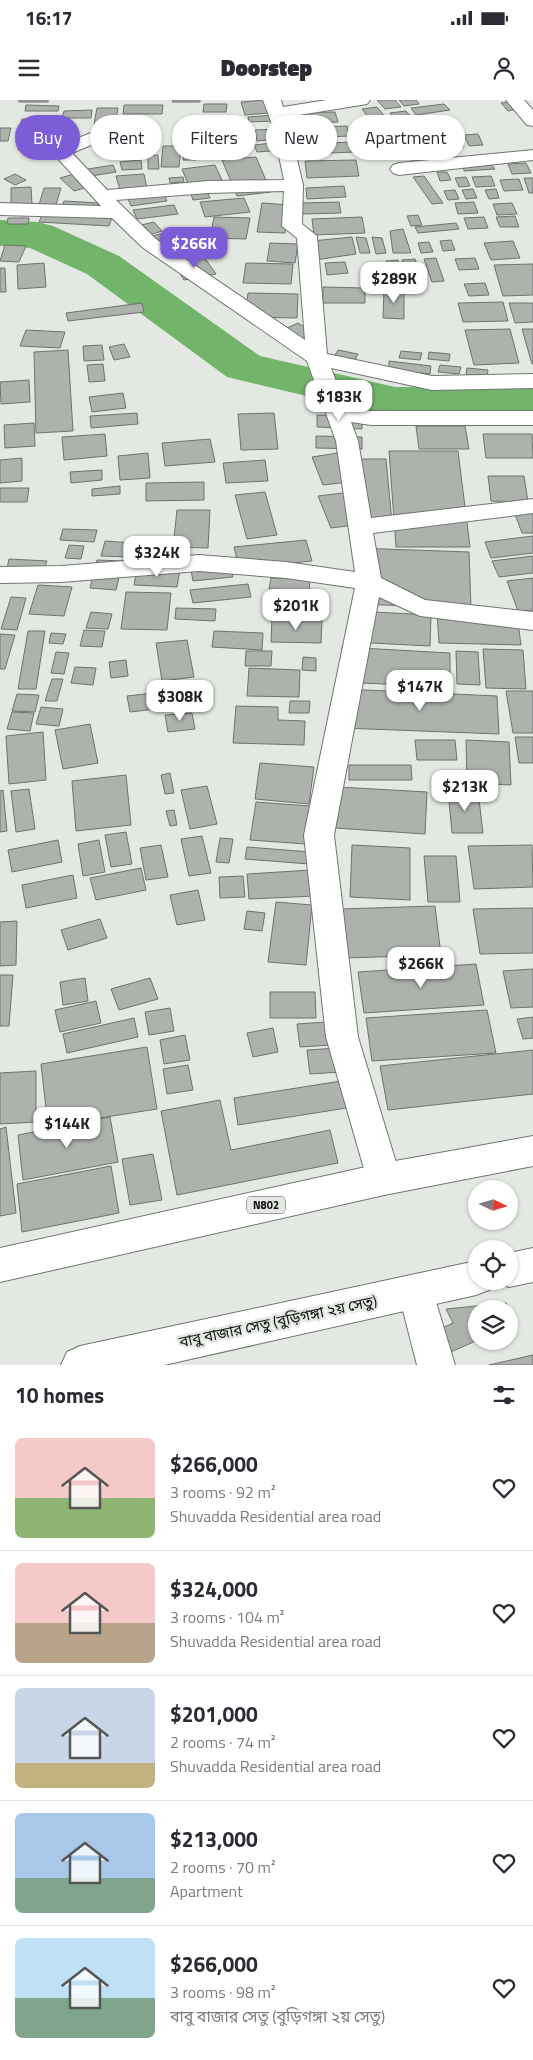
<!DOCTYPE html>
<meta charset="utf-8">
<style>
:root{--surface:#fff;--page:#f2f2f3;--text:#2b2b33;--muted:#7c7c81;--line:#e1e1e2;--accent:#7d5cd7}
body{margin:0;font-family:"Titillium Web","Noto Sans Bengali",sans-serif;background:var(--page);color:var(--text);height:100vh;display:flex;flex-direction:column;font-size:19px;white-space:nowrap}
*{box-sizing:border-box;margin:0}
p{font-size:16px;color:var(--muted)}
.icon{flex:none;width:28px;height:28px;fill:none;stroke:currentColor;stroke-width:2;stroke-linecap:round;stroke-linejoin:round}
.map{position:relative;height:1265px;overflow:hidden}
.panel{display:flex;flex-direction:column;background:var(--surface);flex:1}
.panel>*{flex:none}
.guide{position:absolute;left:15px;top:15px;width:504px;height:45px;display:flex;gap:10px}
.needle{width:32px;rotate:95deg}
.tools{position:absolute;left:468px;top:1080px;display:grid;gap:10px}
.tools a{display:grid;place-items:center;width:50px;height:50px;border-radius:50%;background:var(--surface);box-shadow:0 1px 4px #0004;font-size:25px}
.price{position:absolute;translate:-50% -42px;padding:0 11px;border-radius:10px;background:#fff;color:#222;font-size:16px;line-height:32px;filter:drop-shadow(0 1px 2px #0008)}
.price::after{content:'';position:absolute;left:50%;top:30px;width:15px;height:11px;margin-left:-8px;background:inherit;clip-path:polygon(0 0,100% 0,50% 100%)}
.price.current{background:var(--accent);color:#fff}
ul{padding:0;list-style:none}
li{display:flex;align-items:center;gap:15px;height:125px;padding:0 15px}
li+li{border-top:1px solid var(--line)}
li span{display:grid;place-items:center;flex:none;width:140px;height:100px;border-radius:8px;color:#555}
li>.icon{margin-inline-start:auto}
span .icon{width:60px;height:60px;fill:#fffc;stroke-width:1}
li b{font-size:21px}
h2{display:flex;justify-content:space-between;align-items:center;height:60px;padding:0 15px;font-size:21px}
.chip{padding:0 18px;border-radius:22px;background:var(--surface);box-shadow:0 1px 4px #0004;font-size:18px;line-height:45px}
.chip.current{background:var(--accent);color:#fff}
.status{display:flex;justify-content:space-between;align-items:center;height:35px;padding:0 25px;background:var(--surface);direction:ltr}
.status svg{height:14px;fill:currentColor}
header{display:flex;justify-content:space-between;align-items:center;height:65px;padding:0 15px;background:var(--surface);font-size:22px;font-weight:800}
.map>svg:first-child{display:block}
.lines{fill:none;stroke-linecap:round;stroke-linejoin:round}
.river{fill:#73b46b;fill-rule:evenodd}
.building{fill:#adb2ad;stroke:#6e736e}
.minor-casing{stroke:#707570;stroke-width:2}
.trunk-casing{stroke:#707570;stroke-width:2}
.minor{fill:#fff;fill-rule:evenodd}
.trunk{fill:#fff;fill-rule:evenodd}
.labels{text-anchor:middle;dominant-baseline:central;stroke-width:5;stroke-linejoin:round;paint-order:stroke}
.shield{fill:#e3e8e2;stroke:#4c4e4c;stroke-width:1}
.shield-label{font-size:11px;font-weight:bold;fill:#0b0c0b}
.near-street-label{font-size:15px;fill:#0b0c0b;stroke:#e3e8e2}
</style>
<div class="status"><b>16:17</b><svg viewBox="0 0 49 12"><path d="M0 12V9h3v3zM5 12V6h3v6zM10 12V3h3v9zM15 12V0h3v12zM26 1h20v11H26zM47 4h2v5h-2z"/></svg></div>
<header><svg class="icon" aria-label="menu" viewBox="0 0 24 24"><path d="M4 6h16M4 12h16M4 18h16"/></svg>Doorstep<svg class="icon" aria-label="person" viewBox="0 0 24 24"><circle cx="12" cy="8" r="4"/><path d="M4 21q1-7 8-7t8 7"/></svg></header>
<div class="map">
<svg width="533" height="1265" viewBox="0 0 533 1265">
<rect width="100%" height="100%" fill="#e3e8e2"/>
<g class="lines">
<polygon class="river" points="0,120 38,122 53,126 119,156 260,256 395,287 533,287 533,317 395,317 227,277 87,174 30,148 0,146"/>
</g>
<g class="building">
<rect x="19" y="0" width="29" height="2"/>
<polygon points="173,0 200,0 200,2 172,2"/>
<polygon points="265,0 270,13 245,15 241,2"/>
<polygon points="377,0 395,0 401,7 385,9"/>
<polygon points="399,0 416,0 419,4 404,6"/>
<polygon points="510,2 517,9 508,11 501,3"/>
<polygon points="204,4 227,4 226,12 203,12"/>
<polygon points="444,4 450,10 416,15 411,8"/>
<polygon points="26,5 59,6 58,11 25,11"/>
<polygon points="124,5 163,5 162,14 123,14"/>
<polygon points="377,7 387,19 371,21 362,9"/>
<polygon points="97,8 118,8 115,24 94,24"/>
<polygon points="92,10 91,18 62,18 64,11"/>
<polygon points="406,11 416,22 401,25 390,13"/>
<polygon points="335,12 338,22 291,23 289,13"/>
<polygon points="275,15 276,21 249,22 248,17"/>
<polygon points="240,18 242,27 210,29 208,20"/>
<polygon points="22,19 57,19 56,26 20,26"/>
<polygon points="128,23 143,23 142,29 127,29"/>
<polygon points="373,24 375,31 358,34 355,26"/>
<polygon points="347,26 349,36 302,38 300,28"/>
<polygon points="0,28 11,28 8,41 0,41"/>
<polygon points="23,28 48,28 43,50 18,50"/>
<polygon points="279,29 282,39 257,41 255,30"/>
<polygon points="243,30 249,41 217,45 213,33"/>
<polygon points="436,31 445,53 417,55 408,33"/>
<polygon points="395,32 397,37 380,38 378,34"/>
<polygon points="119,33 153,33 152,39 118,39"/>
<polygon points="478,34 483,45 469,46 464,35"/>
<polygon points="444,36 459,36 464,47 449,48"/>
<polygon points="147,42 157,42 156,52 146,52"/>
<polygon points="282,42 284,50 257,52 254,45"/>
<polygon points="352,42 355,52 307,54 305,44"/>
<polygon points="407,43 412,57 385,59 380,45"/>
<polygon points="123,44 143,44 141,58 121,58"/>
<polygon points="208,45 222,46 220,56 205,55"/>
<polygon points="163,46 181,46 179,67 161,67"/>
<polygon points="184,46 197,46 196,60 183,60"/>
<polygon points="158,55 159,69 148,69 148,56"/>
<polygon points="450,56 453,61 414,65 412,60"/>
<polygon points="256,57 271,92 237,96 222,60"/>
<polygon points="141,60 142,69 122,70 120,62"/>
<polygon points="356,60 359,76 307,78 305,61"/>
<polygon points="489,62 495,69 464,71 463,65"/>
<polygon points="526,63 531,73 512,74 508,64"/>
<polygon points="113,65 116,72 91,76 88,69"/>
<polygon points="215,65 222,80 188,84 182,69"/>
<polygon points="437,72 447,72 451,80 440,81"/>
<polygon points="15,74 26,80 15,85 4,79"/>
<polygon points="74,74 88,87 74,91 60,78"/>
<polygon points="144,74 147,88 120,90 116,76"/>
<polygon points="424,76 443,103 432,104 413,77"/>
<polygon points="491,76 495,86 476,87 472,77"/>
<polygon points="183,77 184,82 170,83 169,78"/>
<polygon points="466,77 470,86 459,87 455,78"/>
<polygon points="524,78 533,78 533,93 529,93"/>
<polygon points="519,79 523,90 504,91 500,80"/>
<polygon points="204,85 210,98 193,100 188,86"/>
<polygon points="344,86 346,97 307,99 306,88"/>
<polygon points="31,87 32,104 11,105 11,88"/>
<polygon points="44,88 61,88 55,108 38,108"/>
<polygon points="473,89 477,98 466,99 462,90"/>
<polygon points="496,89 499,98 489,99 485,90"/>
<polygon points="455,90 459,99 448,100 444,91"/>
<polygon points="164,94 167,101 131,106 128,99"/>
<polygon points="244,98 250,112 205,117 200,102"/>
<polygon points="64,101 100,103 97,109 62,107"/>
<polygon points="339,102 341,113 303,114 301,103"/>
<polygon points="474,102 478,113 458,114 455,103"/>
<polygon points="262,103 290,105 285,133 257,132"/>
<polygon points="512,103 517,114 497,115 493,104"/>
<polygon points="174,105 178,114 137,119 133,110"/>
<polygon points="42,115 112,118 109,126 39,122"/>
<polygon points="418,115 422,125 411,126 407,116"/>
<polygon points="515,116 519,127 500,127 496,117"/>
<polygon points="214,117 250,118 246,139 210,138"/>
<polygon points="362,117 365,133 314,135 312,119"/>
<polygon points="484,117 488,128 468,129 464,118"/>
<polygon points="8,118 29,118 28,124 7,124"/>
<polygon points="154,122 162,131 149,135 141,125"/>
<polygon points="456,123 459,129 418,133 415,127"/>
<polygon points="403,129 411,153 393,153 390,131"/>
<polygon points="177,130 197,153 172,159 152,136"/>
<polygon points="352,137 356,154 315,160 312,141"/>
<polygon points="356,137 366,138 370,153 360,153"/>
<polygon points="372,137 382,138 386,153 376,154"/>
<polygon points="451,140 455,150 443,151 440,141"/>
<polygon points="513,141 520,158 491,160 484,143"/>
<polygon points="429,142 433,152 421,153 418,143"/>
<polygon points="270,143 298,144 295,163 267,161"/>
<polygon points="5,145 26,146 19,162 0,161"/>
<polygon points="204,157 216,174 184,180 173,163"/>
<polygon points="436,158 444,181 432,182 424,159"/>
<polygon points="475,158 479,169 459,170 455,159"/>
<polygon points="415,159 423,182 410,183 402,160"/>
<polygon points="398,160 405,184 393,184 386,161"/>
<polygon points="345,162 348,173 327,175 325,163"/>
<polygon points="44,163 46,187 18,189 17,165"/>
<polygon points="246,163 293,164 291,184 243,183"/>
<polygon points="533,164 533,195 503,196 494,165"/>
<polygon points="0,168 5,168 6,192 0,192"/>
<polygon points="485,183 489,195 469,196 464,184"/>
<polygon points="323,187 365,188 365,203 323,203"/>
<polygon points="384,189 404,190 404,219 383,218"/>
<polygon points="248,193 298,194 297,218 245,217"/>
<polygon points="503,202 508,221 463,222 458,203"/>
<polygon points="142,203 144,212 68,221 66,213"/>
<polygon points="509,203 533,203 533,222 515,223"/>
<polygon points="298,223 314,233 292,243 276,233"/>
<polygon points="510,229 519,263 474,265 465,230"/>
<polygon points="522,229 533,229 533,264 532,264"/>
<polygon points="26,230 65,232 60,248 20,246"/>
<polygon points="124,244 130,257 114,260 109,247"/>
<polygon points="102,245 104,260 84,261 83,246"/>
<polygon points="68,250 73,331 36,333 34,252"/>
<polygon points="338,250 358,254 354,261 334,257"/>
<polygon points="401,251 422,253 420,260 399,258"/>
<polygon points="429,252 450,254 449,261 428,259"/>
<polygon points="389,261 431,266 430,274 389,269"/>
<polygon points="103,264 105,281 89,282 87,265"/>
<polygon points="440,265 461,267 459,274 438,272"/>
<polygon points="467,268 488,270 487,277 466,275"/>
<polygon points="29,280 30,302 1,304 0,282"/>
<polygon points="123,293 126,308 92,312 89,297"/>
<polygon points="137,313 138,324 91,328 90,316"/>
<polygon points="274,313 278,349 241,350 238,314"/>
<polygon points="317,315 362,317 362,329 317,327"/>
<polygon points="34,323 35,346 5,348 4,325"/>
<polygon points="416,326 465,326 469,349 419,349"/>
<polygon points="105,334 107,356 64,360 62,337"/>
<polygon points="483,334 532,334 533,358 486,358"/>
<polygon points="316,336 362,337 362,349 316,348"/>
<polygon points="210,339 215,362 165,366 162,343"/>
<polygon points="389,351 458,351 470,447 396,447"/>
<polygon points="148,353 150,378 120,380 118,356"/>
<polygon points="338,353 349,382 323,385 312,357"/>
<polygon points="22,358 22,381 0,383 0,360"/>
<polygon points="361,359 386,359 392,422 366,422"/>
<polygon points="265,360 268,381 226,383 223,363"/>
<polygon points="102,370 102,380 71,383 70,372"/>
<polygon points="488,376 524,376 528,402 491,401"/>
<polygon points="204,382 204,400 146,401 146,383"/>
<polygon points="120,386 120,394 92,396 92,389"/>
<polygon points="0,388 29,388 27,402 0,402"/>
<polygon points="265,392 277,435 247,439 235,395"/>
<polygon points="351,392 363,424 331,428 318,396"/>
<polygon points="177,410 210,410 208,448 173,447"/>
<polygon points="533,413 533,433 522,433 515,414"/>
<polygon points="63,429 97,430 94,442 60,440"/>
<polygon points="533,436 533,453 491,458 485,442"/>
<polygon points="306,440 312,461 239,468 234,447"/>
<polygon points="105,441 133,443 129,457 101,456"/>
<polygon points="69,445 84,446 81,459 65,458"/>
<polygon points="356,448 469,452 471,508 355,504"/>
<polygon points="143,449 186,451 183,468 140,466"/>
<polygon points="533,456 533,473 499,477 492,461"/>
<polygon points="9,459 47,461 40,480 5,478"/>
<polygon points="97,460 123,461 116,490 90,488"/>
<polygon points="230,461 233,477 193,481 190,464"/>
<polygon points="137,468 180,470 177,487 134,485"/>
<polygon points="271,478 310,479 309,491 269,489"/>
<polygon points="533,478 533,510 518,511 507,481"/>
<polygon points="248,484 251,497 193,503 190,490"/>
<polygon points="38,485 72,487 64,516 29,514"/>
<polygon points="126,492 171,493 167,530 121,529"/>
<polygon points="11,497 26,498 17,530 1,529"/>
<polygon points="176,508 216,509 215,521 175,519"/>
<polygon points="353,511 431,515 430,546 351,542"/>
<polygon points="91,512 112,514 108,529 86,528"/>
<polygon points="437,513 517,515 521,545 439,543"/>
<polygon points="272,518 322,520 321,543 271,542"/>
<polygon points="84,530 105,531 102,547 80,546"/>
<polygon points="28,531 45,531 36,589 18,589"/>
<polygon points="214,531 263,533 262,550 212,547"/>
<polygon points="51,533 66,534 63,544 49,543"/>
<polygon points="0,534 15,535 5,569 0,569"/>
<polygon points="187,540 194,577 162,581 156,543"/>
<polygon points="342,547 450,553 450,587 339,582"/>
<polygon points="483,549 523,550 526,589 486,588"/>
<polygon points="246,551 272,551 271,566 245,566"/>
<polygon points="456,551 478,552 480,585 457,584"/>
<polygon points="56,552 69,553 64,574 51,573"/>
<polygon points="303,557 316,558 316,571 302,570"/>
<polygon points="126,560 128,576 111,578 109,562"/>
<polygon points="75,567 96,568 93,585 71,583"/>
<polygon points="249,568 300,570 299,597 247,596"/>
<polygon points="52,579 63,579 57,601 45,601"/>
<polygon points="344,589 497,596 499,634 342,628"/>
<polygon points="506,591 533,591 533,633 513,633"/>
<polygon points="154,593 156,609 130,612 127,596"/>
<polygon points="17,594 39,595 35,612 12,611"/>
<polygon points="290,601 310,601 309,613 289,613"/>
<polygon points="236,606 278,607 278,620 305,621 304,645 233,643"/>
<polygon points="41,607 63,609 59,626 36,624"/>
<polygon points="12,612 34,613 30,631 7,629"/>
<polygon points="192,613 195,629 168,632 165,615"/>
<polygon points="90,624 98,663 63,669 55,630"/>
<polygon points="43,632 46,680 9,684 6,636"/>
<polygon points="515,637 533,637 533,663 519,663"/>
<polygon points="415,640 455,640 457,660 417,660"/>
<polygon points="466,640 509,642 511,685 467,683"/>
<polygon points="260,663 314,667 309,704 255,699"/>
<polygon points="349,665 411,665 412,680 349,680"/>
<polygon points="170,673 174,693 165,694 161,675"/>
<polygon points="126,675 131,725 76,731 72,681"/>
<polygon points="207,686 217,724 190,729 181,690"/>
<polygon points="338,687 427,692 425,734 335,728"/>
<polygon points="29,689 35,729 16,732 11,691"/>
<polygon points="3,690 7,731 0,732 0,691"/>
<polygon points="448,690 478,691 483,733 452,733"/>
<polygon points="256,702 310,706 305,744 250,740"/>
<polygon points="174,710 177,725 170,726 166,711"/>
<polygon points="126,732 132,764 111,767 105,735"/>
<polygon points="202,736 211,773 189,776 181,739"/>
<polygon points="220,738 233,739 229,763 216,762"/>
<polygon points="58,740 62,762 12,772 8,750"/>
<polygon points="99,740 105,772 83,776 78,744"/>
<polygon points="161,745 168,777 146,780 140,748"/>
<polygon points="352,745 410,748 410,800 350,797"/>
<polygon points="532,745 533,787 474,789 468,746"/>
<polygon points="247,747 311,752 309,764 245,759"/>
<polygon points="424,756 456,756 460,802 428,802"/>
<polygon points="141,768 146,790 96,800 90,778"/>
<polygon points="312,770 315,796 249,799 247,774"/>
<polygon points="73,775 77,798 26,808 22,785"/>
<polygon points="243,776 245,797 220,798 219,777"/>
<polygon points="198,790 205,820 177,825 170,795"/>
<polygon points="276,802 312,805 306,865 268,862"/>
<polygon points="435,806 441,855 345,858 341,809"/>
<polygon points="533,808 533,853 480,854 473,809"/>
<polygon points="247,811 265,813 262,831 244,829"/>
<polygon points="100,819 107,838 68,850 61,830"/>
<polygon points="17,821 16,865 0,866 0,822"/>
<polygon points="476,864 484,905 364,913 358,872"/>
<polygon points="533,869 533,907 511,908 503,871"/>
<polygon points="0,875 13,875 9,926 0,926"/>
<polygon points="85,878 88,901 63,905 60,882"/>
<polygon points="150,878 158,899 119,910 111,889"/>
<polygon points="270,892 315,892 316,918 270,918"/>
<polygon points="96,901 101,923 60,932 55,910"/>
<polygon points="170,908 174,931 149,935 145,912"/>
<polygon points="487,910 496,953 372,961 366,918"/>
<polygon points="533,917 533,938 523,939 517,919"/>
<polygon points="134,918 138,937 67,953 63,934"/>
<polygon points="327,922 330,945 300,947 297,924"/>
<polygon points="273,928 278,952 253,957 247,933"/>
<polygon points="185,935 190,960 164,964 160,940"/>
<polygon points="147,947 157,1009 48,1026 41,964"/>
<polygon points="338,948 341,972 310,974 307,950"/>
<polygon points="533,950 533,994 388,1010 380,966"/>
<polygon points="188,965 193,990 167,994 163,969"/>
<polygon points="36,971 36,1022 0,1024 0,973"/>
<polygon points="341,981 347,1008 238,1025 234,998"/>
<polygon points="220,1000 231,1050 330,1030 338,1063 177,1095 161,1011"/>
<polygon points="110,1017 118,1062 23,1080 18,1035"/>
<polygon points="6,1027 16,1113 0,1116 0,1029"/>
<polygon points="153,1054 162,1100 130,1105 122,1059"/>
<polygon points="111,1066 119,1113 22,1132 17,1084"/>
<polygon points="506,1203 509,1209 476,1209 476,1241 446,1254 432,1233 453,1223 446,1209"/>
<polygon points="533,1255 533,1265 489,1265"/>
</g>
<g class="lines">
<defs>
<g id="minor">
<path d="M263 0H281L283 7 327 0H370L367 4 361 5 287 17 303 85 302 124 317 136 327 254 432 276 533 274V288L432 290 331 268 346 308 371 311H533V325H371L351 322 358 341 371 418 533 399V413L373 433 381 478 425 500 533 512V530L420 516 379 497 334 735 358 937 401 1079 396 1090 384 1095 372 1090 367 1079 326 937 304 735 355 488 286 478 199 471 61 482 0 483V467L61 466 199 455 286 462 355 472 336 341 307 261 142 147 112 118 0 115V103L101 106 51 51 54 47 107 27 113 28 116 32 113 36 72 53 107 90 208 81 284 80 273 27ZM284 91 282 126 297 138 305 240 156 139 116 100 208 93Z"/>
<polygon points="506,0 524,0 533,10 533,26 527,25"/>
<polygon points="533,50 533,60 399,75 393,73 390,69 393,65 399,63"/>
<polygon points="416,1174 429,1179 455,1265 417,1265 398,1191 403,1179"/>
</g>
<g id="trunk">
<polygon points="533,1036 533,1066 384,1095 0,1182 0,1148 384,1063"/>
<polygon points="533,1148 533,1182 509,1187 496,1182 509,1181 509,1153"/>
<polygon points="476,1161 476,1181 493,1181 489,1190 476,1195 164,1265 61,1265 67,1252 80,1246"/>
</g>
</defs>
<use href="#minor" class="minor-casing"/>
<use href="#trunk" class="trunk-casing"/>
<use href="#minor" class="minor"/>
<use href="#trunk" class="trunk"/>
</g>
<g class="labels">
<rect class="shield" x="247" y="1096.5" width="38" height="17" rx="4"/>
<g class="shield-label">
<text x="266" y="1105">N802</text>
</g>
<g class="near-street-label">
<text transform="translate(278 1221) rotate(-12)">বাবু বাজার সেতু (বুড়িগঙ্গা ২য় সেতু)</text>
</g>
</g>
</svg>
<div class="tools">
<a><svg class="needle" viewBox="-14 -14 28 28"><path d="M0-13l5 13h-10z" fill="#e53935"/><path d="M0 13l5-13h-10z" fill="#7c7c81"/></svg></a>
<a><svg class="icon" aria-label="locate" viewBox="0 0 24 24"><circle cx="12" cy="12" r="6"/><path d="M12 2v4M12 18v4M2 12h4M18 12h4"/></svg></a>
<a><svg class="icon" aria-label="layers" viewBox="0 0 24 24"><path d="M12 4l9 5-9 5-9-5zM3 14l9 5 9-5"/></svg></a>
</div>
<b class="price current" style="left:194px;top:169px">$266K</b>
<b class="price" style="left:394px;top:204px">$289K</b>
<b class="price" style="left:339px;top:322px">$183K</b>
<b class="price" style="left:157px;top:478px">$324K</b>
<b class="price" style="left:296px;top:531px">$201K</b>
<b class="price" style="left:420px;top:612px">$147K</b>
<b class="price" style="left:180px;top:622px">$308K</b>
<b class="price" style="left:465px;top:712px">$213K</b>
<b class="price" style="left:421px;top:889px">$266K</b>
<b class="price" style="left:67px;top:1049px">$144K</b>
<div class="guide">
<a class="chip current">Buy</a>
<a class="chip">Rent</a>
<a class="chip">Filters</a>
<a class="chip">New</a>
<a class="chip">Apartment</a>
</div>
</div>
<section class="panel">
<h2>10 homes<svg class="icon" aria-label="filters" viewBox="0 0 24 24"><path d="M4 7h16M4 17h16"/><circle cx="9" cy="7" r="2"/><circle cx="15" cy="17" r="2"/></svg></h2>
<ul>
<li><span style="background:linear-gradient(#f6c9c9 60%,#8fb573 0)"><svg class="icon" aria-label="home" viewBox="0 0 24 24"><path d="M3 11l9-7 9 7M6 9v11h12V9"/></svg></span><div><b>$266,000</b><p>3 rooms · 92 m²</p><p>Shuvadda Residential area road</p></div><svg class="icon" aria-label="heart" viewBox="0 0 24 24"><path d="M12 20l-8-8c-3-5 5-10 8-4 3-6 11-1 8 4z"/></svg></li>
<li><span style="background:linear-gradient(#f6c9c9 60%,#b9a48a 0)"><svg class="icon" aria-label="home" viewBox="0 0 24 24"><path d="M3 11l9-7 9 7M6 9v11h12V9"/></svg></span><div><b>$324,000</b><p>3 rooms · 104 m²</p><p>Shuvadda Residential area road</p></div><svg class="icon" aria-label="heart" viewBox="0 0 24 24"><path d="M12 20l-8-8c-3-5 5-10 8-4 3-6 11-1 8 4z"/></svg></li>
<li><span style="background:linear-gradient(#c9d6e8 75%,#c2b280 0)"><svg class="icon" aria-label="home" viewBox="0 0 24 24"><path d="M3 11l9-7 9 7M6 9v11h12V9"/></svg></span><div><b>$201,000</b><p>2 rooms · 74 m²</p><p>Shuvadda Residential area road</p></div><svg class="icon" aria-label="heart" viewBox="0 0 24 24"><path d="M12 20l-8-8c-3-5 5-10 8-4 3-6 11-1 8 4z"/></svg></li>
<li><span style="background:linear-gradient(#a9c7e8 65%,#7fa58c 0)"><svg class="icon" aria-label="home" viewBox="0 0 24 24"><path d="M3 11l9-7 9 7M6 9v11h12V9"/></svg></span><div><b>$213,000</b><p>2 rooms · 70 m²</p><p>Apartment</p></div><svg class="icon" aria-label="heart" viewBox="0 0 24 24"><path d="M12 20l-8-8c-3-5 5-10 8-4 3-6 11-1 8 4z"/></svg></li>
<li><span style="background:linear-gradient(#bfe0f5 60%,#7fa58c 0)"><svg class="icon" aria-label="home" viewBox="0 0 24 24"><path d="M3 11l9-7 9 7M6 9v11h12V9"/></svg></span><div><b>$266,000</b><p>3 rooms · 98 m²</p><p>বাবু বাজার সেতু (বুড়িগঙ্গা ২য় সেতু)</p></div><svg class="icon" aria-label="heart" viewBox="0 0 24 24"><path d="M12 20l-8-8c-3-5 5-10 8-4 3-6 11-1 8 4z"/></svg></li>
</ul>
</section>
